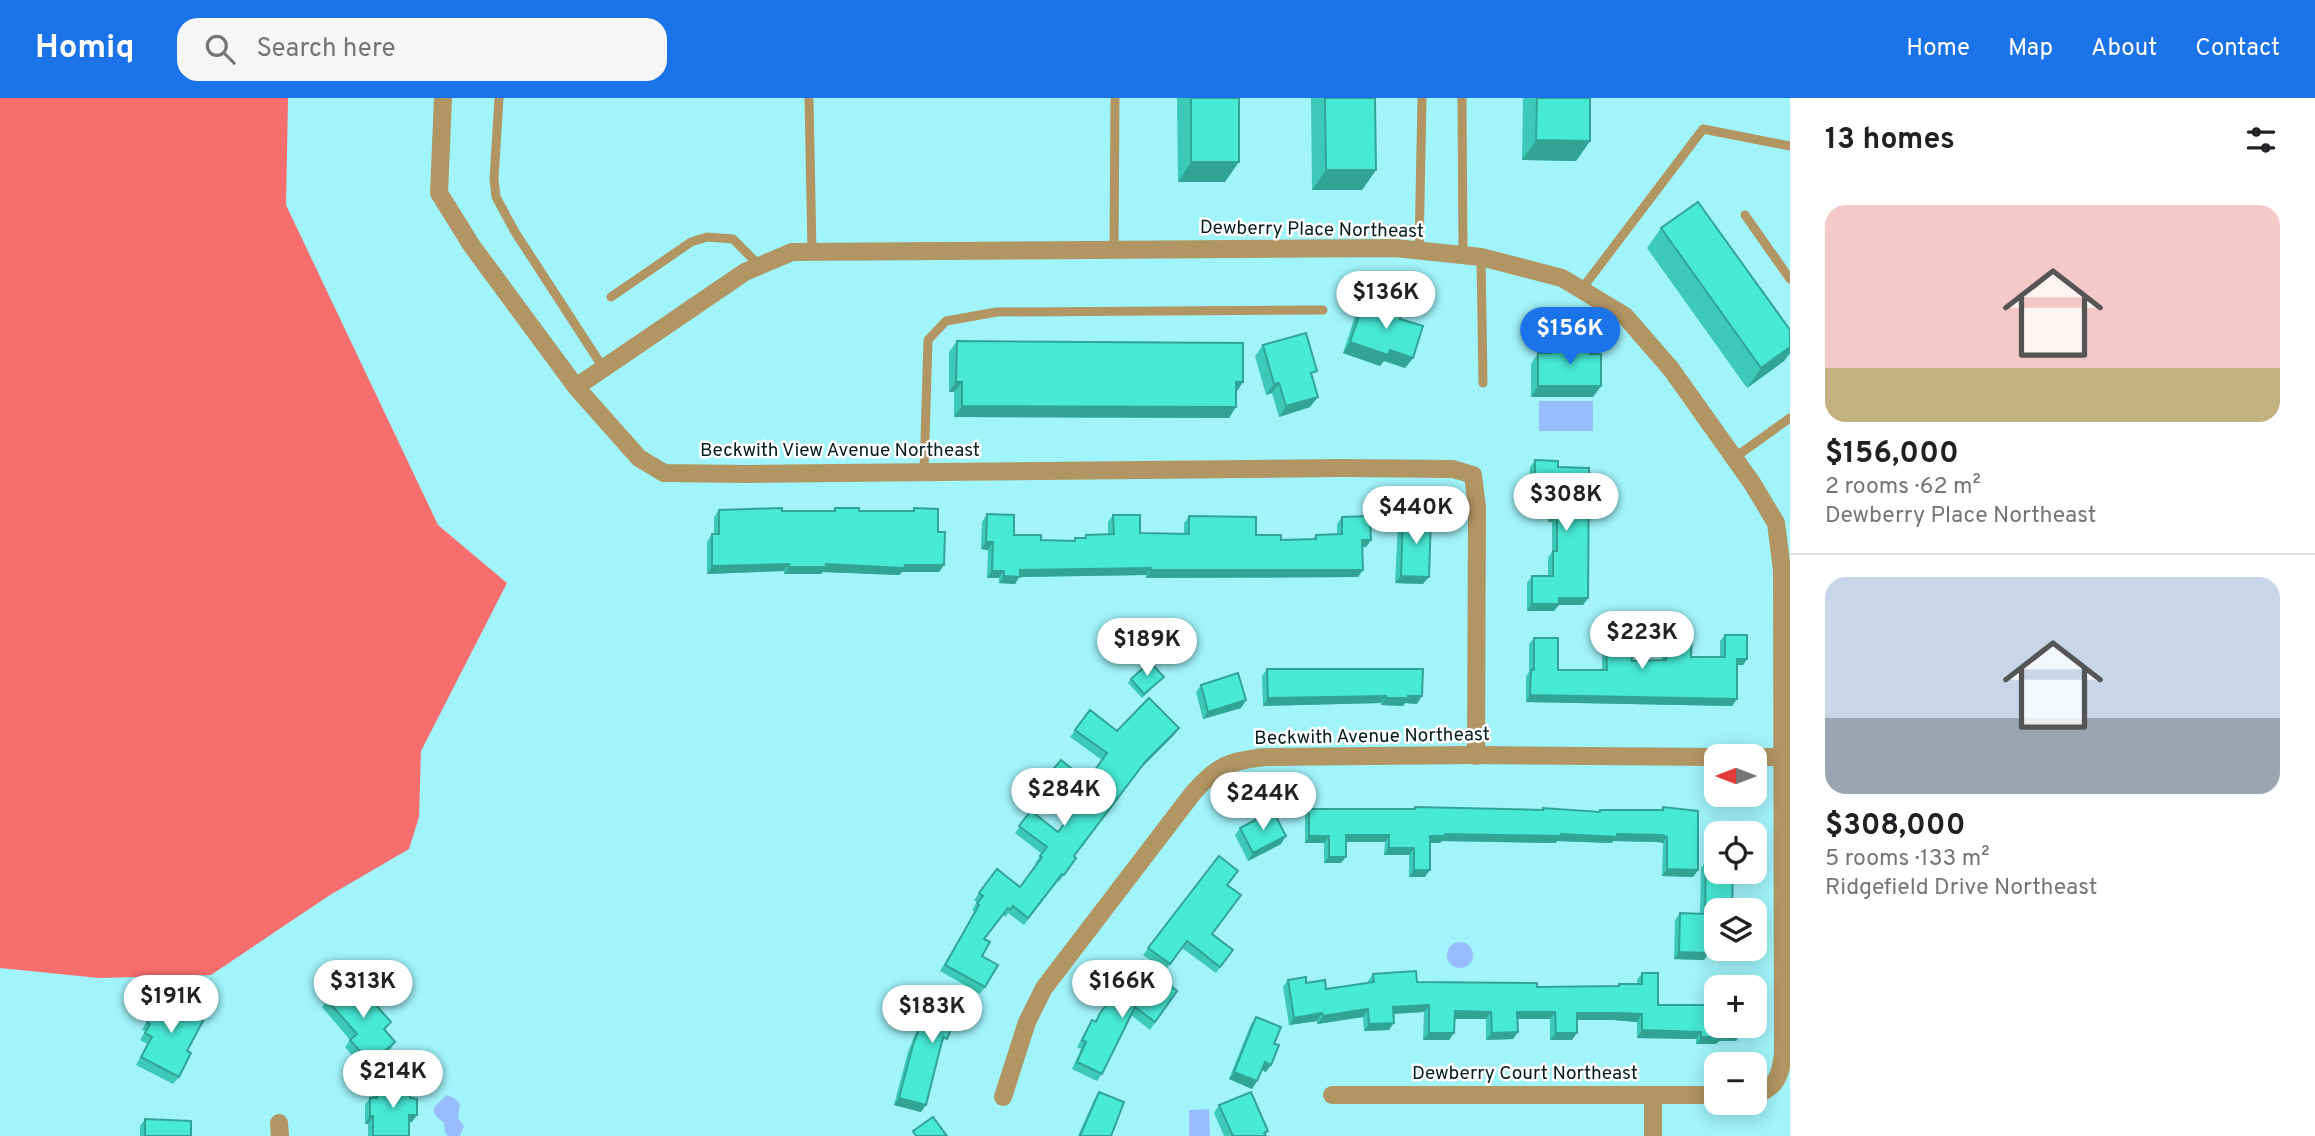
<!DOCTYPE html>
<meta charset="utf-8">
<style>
:root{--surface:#fff;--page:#f6f6f6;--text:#202124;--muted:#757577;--line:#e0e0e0;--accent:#1a73e8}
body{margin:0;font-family:Overpass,sans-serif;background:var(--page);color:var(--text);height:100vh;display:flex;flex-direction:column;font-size:26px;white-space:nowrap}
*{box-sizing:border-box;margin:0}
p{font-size:23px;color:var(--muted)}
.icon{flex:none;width:38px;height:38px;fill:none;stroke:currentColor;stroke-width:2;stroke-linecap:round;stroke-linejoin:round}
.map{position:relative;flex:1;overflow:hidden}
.panel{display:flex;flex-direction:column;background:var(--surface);width:525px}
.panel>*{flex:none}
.needle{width:46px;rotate:270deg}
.controls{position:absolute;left:1704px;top:646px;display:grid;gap:14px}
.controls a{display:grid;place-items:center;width:63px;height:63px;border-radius:14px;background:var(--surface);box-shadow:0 4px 18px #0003;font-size:35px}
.price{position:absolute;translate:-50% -60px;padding:0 16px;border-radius:24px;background:#fff;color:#222;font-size:23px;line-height:46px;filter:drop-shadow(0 2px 4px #0008)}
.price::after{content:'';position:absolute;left:50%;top:42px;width:21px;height:16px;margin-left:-10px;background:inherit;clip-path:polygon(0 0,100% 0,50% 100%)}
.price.selected{background:var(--accent);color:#fff}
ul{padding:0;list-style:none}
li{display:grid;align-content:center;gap:14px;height:371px;padding:0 35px}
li+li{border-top:2px solid var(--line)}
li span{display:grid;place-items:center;height:217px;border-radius:21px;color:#555}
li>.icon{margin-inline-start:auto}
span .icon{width:126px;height:126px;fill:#fffc;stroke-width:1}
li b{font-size:30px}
h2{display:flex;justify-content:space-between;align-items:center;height:84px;padding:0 35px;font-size:30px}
header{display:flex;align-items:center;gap:42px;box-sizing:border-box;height:98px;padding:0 35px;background:var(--accent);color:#fff}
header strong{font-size:33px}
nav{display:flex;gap:38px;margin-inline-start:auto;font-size:24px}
.search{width:490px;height:63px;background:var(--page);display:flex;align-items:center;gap:18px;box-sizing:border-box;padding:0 24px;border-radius:21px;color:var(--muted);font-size:26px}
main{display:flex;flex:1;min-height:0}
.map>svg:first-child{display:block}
.forest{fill:#f76e6e}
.water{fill:#99bcfe}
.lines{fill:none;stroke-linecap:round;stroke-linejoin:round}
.lane{stroke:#b19562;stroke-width:9}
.street{stroke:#b19562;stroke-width:18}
.wall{fill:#3dc9b7}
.shaded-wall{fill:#32a495}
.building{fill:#47ead5;stroke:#32a495;stroke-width:2}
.labels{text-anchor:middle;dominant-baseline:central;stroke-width:5;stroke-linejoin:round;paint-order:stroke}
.street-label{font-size:19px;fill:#031d1f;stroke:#fff}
</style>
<header>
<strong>Homiq</strong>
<div class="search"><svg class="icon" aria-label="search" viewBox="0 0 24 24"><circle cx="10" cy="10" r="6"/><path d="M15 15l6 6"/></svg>Search here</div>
<nav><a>Home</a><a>Map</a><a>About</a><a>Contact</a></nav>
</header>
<main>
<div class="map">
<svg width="1790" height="1038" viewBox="0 0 1790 1038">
<rect width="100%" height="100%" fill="#a1f4fa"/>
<polygon class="forest" points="0,0 288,0 286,107 438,427 507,485 421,653 419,719 409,751 330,797 211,877 99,880 0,870"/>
<g class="water">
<rect x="1539" y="303" width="54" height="30"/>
<circle cx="1460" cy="857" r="13"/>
<path d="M447 997 454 1000 460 1006 458 1020 464 1028 460 1038H448L445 1035 444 1025C439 1020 433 1018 434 1009Z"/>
<polygon points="1209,1011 1210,1038 1189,1038 1189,1012"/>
</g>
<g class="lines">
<g class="lane">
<polyline points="499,0 494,81 496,99 515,134 604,271"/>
<polyline points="809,0 812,154"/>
<polyline points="1462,0 1463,157"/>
<polyline points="1745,117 1790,181"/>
<polyline points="1114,152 1115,0"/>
<polyline points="1419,153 1422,0"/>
<polyline points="1481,159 1483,285"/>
<polyline points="1581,192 1703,31 1790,48"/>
<polyline points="611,199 691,144 707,139 733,141 760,168"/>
<polyline points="1734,360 1790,320"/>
<polyline points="924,374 928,242 946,223 997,214 1323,212"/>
</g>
<g class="street">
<polyline points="443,0 439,95 472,148 576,289 639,360 664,375 747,376 1341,370 1453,371 1473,377 1477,409 1476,658"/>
<path d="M576 289 745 174 792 154 1395 150 1481 159 1562 180 1625 218 1671 271 1752 385 1776 425 1782 472 1783 955C1781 975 1777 991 1755 996"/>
<polyline points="1755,659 1790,659"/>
<polyline points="1332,997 1717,997"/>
<polyline points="1653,998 1653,1038"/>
<path d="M1003 999 1027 924 1044 890 1193 695C1218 667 1228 663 1266 659L1474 657 1717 659"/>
<polyline points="279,1025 280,1038"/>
</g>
</g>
<g class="wall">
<polygon points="1177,0 1239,0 1225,84 1178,84"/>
<polygon points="1311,0 1375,0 1376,72 1362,92 1312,92"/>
<polygon points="1523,0 1590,0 1590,43 1576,63 1522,62"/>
<polygon points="1661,130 1790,232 1790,255 1784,263 1747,290 1647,150"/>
<polygon points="1365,201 1400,221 1413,260 1405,270 1384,263 1380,268 1343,255 1357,212"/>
<polygon points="957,243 1243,284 1236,294 1229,320 954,319 954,294 949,294 949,254"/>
<polygon points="1551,246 1601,288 1593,299 1531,299 1531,266 1538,255 1545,255"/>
<polygon points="1263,247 1312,280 1310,309 1279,319 1272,295 1266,297 1255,258"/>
<polygon points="1535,362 1558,369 1588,500 1583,507 1559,507 1554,513 1527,513 1527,485 1532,478 1548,478 1548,460 1552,454 1552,424 1548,424 1548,397 1529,396 1530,369"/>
<polygon points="835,410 859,413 912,413 914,410 938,434 944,467 939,474 902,474 899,477 823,474 821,476 784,476 784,473 707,476 707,444 712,436 714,436 714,419 719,412 833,413"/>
<polygon points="987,416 1014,437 1041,442 1073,443 1075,440 1084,440 1086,437 1108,436 1108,424 1113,417 1140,435 1184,436 1184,425 1189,418 1256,437 1281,442 1313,441 1316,437 1337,436 1337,426 1342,419 1371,442 1366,449 1363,449 1358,479 1146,480 1146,477 1019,479 1015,486 999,485 999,480 987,480 988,452 981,451 982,424"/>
<polygon points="1403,418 1423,486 1395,485 1398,425"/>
<polygon points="1667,530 1691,559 1720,559 1720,543 1725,537 1747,561 1743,567 1737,567 1737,601 1732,608 1526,604 1526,579 1529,574 1529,546 1534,540 1558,572 1602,572 1602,541 1606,535 1632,563 1662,562 1662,536"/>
<polygon points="1267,571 1417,606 1405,605 1403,608 1381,607 1381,605 1263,608 1262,578"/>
<polygon points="1131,581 1161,582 1142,600 1128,585"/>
<polygon points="1201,587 1246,602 1241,610 1203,621 1196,594"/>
<polygon points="1090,612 1117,633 1179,630 1174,637 1140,671 1074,759 1076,760 1059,784 1058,783 1024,827 1008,815 1006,819 1003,817 985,841 982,858 985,889 980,896 940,873 975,814 972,812 977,804 974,802 997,771 1020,789 1037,766 1035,765 1042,756 1015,735 1031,713 1058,734 1078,708 1045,682 1050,675 1087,683 1102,662 1070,639"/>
<polygon points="1415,709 1542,712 1543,710 1599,714 1600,712 1661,712 1663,709 1698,772 1693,779 1662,778 1663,745 1658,744 1613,743 1612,745 1557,743 1556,745 1442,743 1440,745 1430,745 1425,779 1409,779 1409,757 1384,757 1385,744 1346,744 1341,765 1324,765 1324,745 1305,745 1305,718 1309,711 1414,711"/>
<polygon points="1240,730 1281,746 1248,763 1235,737"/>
<polygon points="1219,758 1227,787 1212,836 1233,852 1216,875 1182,850 1165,873 1143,857"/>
<polygon points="1706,763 1712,841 1710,843 1704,862 1674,861 1675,822 1680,815 1700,816 1701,770"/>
<polygon points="1642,875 1658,907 1741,935 1736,943 1719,943 1716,946 1696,946 1696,941 1637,940 1637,924 1614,922 1577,922 1572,942 1550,942 1550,921 1517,921 1518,934 1513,941 1486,942 1486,921 1455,921 1454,935 1449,942 1423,942 1424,914 1394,916 1389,932 1364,933 1363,919 1317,926 1317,923 1289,927 1283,889 1288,882 1306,885 1326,891 1368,885 1368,883 1373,876 1417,884 1537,889 1618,888 1619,886 1637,886 1637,882"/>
<polygon points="934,893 965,933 960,931 959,933 951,930 941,947 921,1014 894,1007 908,954 929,900"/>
<polygon points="1177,893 1150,932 1131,917 1102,976 1097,983 1072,971 1081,951 1077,949 1087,930 1092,922 1094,924 1100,915 1143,894"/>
<polygon points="167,895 190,914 187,953 179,979 173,986 136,967 147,946 140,942 145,933 142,932 152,914 157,907 159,908"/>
<polygon points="327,902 385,932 395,944 390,951 366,973 345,949 350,942 322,909"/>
<polygon points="1256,919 1274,946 1266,974 1262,972 1252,991 1229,981 1251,926"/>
<polygon points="378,986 410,1000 412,1024 409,1024 409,1038 368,1038 368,1026 365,1026 365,1007 370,1000 372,1000 373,993"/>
<polygon points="1099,994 1111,1038 1078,1038 1094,1002"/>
<polygon points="1219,1007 1265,1036 1266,1038 1224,1038 1214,1015"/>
<polygon points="145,1021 191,1038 140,1038 140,1028"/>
</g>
<g class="shaded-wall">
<polygon points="1536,42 1590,43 1576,63 1522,62"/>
<polygon points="1191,64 1239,64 1225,84 1178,84"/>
<polygon points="1326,72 1376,72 1362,92 1312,92"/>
<polygon points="1350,244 1390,252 1413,260 1405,270 1384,263 1380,268 1343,255"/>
<polygon points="1790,249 1790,255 1784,263 1747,290 1761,270"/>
<polygon points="956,284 962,284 954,294 949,294"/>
<polygon points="1236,284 1243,284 1236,295"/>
<polygon points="1279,285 1272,295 1266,297 1274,286"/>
<polygon points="1538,288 1601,288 1593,299 1531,299"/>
<polygon points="1318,299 1310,309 1279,319 1286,308"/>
<polygon points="962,308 1236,309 1229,320 954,319"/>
<polygon points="1535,389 1553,389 1548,397 1529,396"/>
<polygon points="1553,417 1557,417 1552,424 1548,424"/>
<polygon points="1362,442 1371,442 1366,449 1357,449"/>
<polygon points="986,444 993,444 988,452 981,451"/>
<polygon points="789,466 784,473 707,476 712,468"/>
<polygon points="826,466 905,467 944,467 939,474 902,474 899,477 823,474 821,476 784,476 789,469"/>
<polygon points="1151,470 1146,477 1019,479 1015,486 999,485 1004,478 1020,472"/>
<polygon points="1151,472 1363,472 1358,479 1146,480"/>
<polygon points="992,473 1004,473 999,480 987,480"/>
<polygon points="1401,478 1429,479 1423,486 1395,485"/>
<polygon points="1559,500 1588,500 1583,507 1559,507 1554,513 1527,513 1532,506"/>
<polygon points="1737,561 1747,561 1743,567 1732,567"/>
<polygon points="1530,597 1737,601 1732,608 1526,604"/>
<polygon points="1386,598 1381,605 1263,608 1268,600"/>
<polygon points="1408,598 1422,598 1417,606 1405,605 1403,608 1381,607 1386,600"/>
<polygon points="1246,602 1241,610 1203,621 1208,614"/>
<polygon points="1179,630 1174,637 1140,671 1145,664"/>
<polygon points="1445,736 1617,736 1662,737 1667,739 1663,745 1658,744 1613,743 1612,745 1557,743 1556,745 1442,743 1440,745 1425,745 1430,738"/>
<polygon points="1346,737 1389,737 1385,744 1341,744"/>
<polygon points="1286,738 1281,746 1248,763 1253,755"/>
<polygon points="1309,738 1329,738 1324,745 1305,745"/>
<polygon points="1389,750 1414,750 1409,757 1384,757"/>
<polygon points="1329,759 1346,759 1341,765 1324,765"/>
<polygon points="1667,771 1698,772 1693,779 1662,778"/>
<polygon points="1414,772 1430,772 1425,779 1409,779"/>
<polygon points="1713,833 1717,833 1717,841 1712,841 1708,846 1705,846"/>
<polygon points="1679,854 1709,855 1704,862 1674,861"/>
<polygon points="1429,907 1424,914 1388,916 1393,909"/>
<polygon points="1368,911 1363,919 1317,926 1323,918"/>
<polygon points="1455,913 1491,914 1486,921 1450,921"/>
<polygon points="1517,914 1555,914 1550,921 1512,921"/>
<polygon points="1322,915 1317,923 1289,927 1294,920"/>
<polygon points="1577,915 1619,915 1642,916 1637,924 1614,922 1572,922"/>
<polygon points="955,922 964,924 970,926 965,933 960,931 959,933 949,929"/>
<polygon points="1394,925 1389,932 1364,933 1369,926"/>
<polygon points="1642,932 1701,934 1696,941 1637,940"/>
<polygon points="1518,934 1513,941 1486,942 1492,935"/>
<polygon points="1429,935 1454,935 1449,942 1423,942"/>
<polygon points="1556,935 1577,935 1572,942 1550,942"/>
<polygon points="1721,935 1741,935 1736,943 1719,943 1716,946 1696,946 1701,939"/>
<polygon points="395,944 390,951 366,973 371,965"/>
<polygon points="1265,964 1271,967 1266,974 1260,971"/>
<polygon points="1234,974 1257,983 1252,991 1229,981"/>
<polygon points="899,1000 926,1007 921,1014 894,1007"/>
<polygon points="409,1017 417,1017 412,1024 404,1024"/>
<polygon points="370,1018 373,1018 368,1026 365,1026"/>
</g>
<g class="building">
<rect x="1191" y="0" width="48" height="64"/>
<polygon points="1325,0 1375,0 1376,72 1326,72"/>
<polygon points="1537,0 1590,0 1590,43 1536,42"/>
<polygon points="1698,104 1790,232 1790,249 1761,270 1661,130"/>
<polygon points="1365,201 1402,214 1400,221 1423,228 1413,260 1390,252 1388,257 1350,244"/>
<polygon points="1306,235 1317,273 1311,275 1318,299 1286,308 1279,285 1274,286 1263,247"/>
<polygon points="957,243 1243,245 1243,284 1236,284 1236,309 962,308 962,284 956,284"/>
<polygon points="1551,246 1590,246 1590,256 1601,256 1601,288 1538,288 1538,255 1551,255"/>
<polygon points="1535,362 1558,363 1558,369 1589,370 1588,500 1559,500 1559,506 1532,506 1532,478 1553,478 1553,453 1557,453 1557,417 1553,417 1553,389 1535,389"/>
<polygon points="782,410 782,413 835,413 835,410 859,410 859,413 914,413 914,410 938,411 938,434 945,434 944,467 905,467 904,470 826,466 826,469 789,469 789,466 712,468 712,436 719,436 719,412"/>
<polygon points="987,416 1014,417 1014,437 1041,437 1041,442 1075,443 1075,440 1086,440 1086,437 1114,436 1113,417 1140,417 1140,435 1189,436 1189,418 1256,419 1256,437 1281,437 1281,442 1316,441 1316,437 1342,436 1342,419 1370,418 1371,442 1362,442 1363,472 1151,472 1151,470 1020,472 1020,479 1004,478 1004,473 992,473 993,444 986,444"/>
<polygon points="1403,418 1431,419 1429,479 1401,478"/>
<polygon points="1667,530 1692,531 1691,559 1725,559 1725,537 1747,537 1747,561 1737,561 1737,601 1530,597 1531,572 1534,572 1534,540 1558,540 1558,572 1607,572 1606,535 1631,535 1632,563 1666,562"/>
<polygon points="1150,564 1164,579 1144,596 1131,581"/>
<polygon points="1267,571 1423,571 1422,598 1408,598 1408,600 1386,600 1386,598 1268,600"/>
<polygon points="1238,575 1246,602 1208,614 1201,587"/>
<polygon points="1149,600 1179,630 1145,664 1074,758 1076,760 1064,777 1062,776 1028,820 1013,808 1010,812 1008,810 984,841 990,844 982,858 998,867 985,889 945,867 979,807 977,805 983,798 979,795 997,771 1020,789 1042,759 1040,758 1047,749 1019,728 1031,713 1058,734 1083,701 1050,675 1061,662 1087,683 1107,655 1075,632 1090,612 1117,633"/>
<polygon points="1415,709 1543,712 1543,710 1600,714 1600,712 1663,712 1663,709 1698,713 1698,772 1667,771 1667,739 1662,737 1617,736 1617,739 1561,736 1561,738 1445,736 1445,738 1430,738 1430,772 1414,772 1414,750 1389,750 1389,737 1346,737 1346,759 1329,759 1329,738 1309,738 1309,711 1415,711"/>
<polygon points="1273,713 1286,738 1253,755 1240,730"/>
<polygon points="1219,758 1238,773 1227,787 1241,797 1212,836 1233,852 1220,869 1187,843 1170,866 1148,850"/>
<polygon points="1706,763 1717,763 1717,774 1733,774 1732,812 1717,812 1717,833 1713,833 1713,839 1710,839 1709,855 1679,854 1680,815 1705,816"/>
<polygon points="1416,873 1417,884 1537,885 1537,889 1619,888 1619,886 1642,886 1642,875 1658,875 1658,907 1717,907 1717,928 1741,928 1741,935 1721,935 1721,939 1701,939 1701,934 1642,932 1642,916 1619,915 1577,915 1577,935 1556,935 1555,914 1517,914 1518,934 1492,935 1491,914 1455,913 1454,935 1429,935 1429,907 1393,909 1394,925 1369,926 1368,911 1323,918 1322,915 1294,920 1288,882 1306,879 1306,885 1325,882 1326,891 1374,884 1373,876"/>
<polygon points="1157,877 1177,893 1155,924 1135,909 1102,976 1077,964 1086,944 1082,942 1092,922 1096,924 1100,915 1127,881 1143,894"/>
<polygon points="352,880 391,924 384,931 395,944 371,965 350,942 357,936 327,902"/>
<polygon points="934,893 976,910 970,926 964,924 964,926 955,922 947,941 943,939 926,1007 899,1000 913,947"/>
<polygon points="167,895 193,909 190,914 204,921 187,953 191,955 179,979 141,959 152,939 145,935 150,926 147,924 157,907 160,908"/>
<polygon points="1256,919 1281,929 1274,946 1279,947 1271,967 1265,964 1257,983 1234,974"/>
<polygon points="378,986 410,986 410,1000 417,1001 417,1017 409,1017 409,1038 373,1038 373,1018 370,1018 370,1000 377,1000"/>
<polygon points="1099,994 1124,1004 1111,1038 1080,1038"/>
<polygon points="1251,994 1268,1033 1264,1035 1266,1038 1233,1038 1219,1007"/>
<polygon points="933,1019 947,1038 916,1038 913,1033"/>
<polygon points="145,1021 191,1023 191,1038 145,1038"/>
</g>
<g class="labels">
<g class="street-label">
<text transform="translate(1312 132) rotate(1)">Dewberry Place Northeast</text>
<text x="840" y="353">Beckwith View Avenue Northeast</text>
<text transform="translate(1372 639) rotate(-1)">Beckwith Avenue Northeast</text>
<text x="1525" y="976">Dewberry Court Northeast</text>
</g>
</g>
</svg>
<div class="controls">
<a><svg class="needle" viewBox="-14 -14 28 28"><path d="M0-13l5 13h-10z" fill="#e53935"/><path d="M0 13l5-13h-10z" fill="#757577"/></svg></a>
<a><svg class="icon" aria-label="locate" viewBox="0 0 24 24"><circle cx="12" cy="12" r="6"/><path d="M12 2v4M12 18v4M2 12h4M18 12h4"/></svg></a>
<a><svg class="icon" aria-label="layers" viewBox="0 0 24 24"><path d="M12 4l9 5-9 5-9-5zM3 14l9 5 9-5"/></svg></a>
<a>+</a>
<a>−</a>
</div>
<b class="price" style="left:1386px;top:233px">$136K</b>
<b class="price selected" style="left:1570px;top:269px">$156K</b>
<b class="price" style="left:1566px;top:435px">$308K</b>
<b class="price" style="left:1416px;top:448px">$440K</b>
<b class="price" style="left:1642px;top:573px">$223K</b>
<b class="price" style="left:1147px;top:580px">$189K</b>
<b class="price" style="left:1064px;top:730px">$284K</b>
<b class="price" style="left:1263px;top:734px">$244K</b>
<b class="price" style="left:363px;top:922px">$313K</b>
<b class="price" style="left:1122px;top:922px">$166K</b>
<b class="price" style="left:171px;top:937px">$191K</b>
<b class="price" style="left:932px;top:947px">$183K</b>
<b class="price" style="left:393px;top:1012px">$214K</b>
</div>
<section class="panel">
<h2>13 homes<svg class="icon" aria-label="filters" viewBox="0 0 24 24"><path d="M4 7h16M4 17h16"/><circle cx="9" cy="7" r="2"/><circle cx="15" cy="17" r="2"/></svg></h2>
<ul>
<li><span style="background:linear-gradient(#f6c9c9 75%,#c2b280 0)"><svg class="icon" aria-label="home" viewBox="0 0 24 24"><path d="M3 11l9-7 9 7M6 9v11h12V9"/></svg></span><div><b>$156,000</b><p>2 rooms · 62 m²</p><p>Dewberry Place Northeast</p></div></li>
<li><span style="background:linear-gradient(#c9d6e8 65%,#9aa5b1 0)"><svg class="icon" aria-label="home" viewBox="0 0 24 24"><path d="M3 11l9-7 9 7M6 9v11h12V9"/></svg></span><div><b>$308,000</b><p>5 rooms · 133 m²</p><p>Ridgefield Drive Northeast</p></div></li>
</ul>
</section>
</main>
